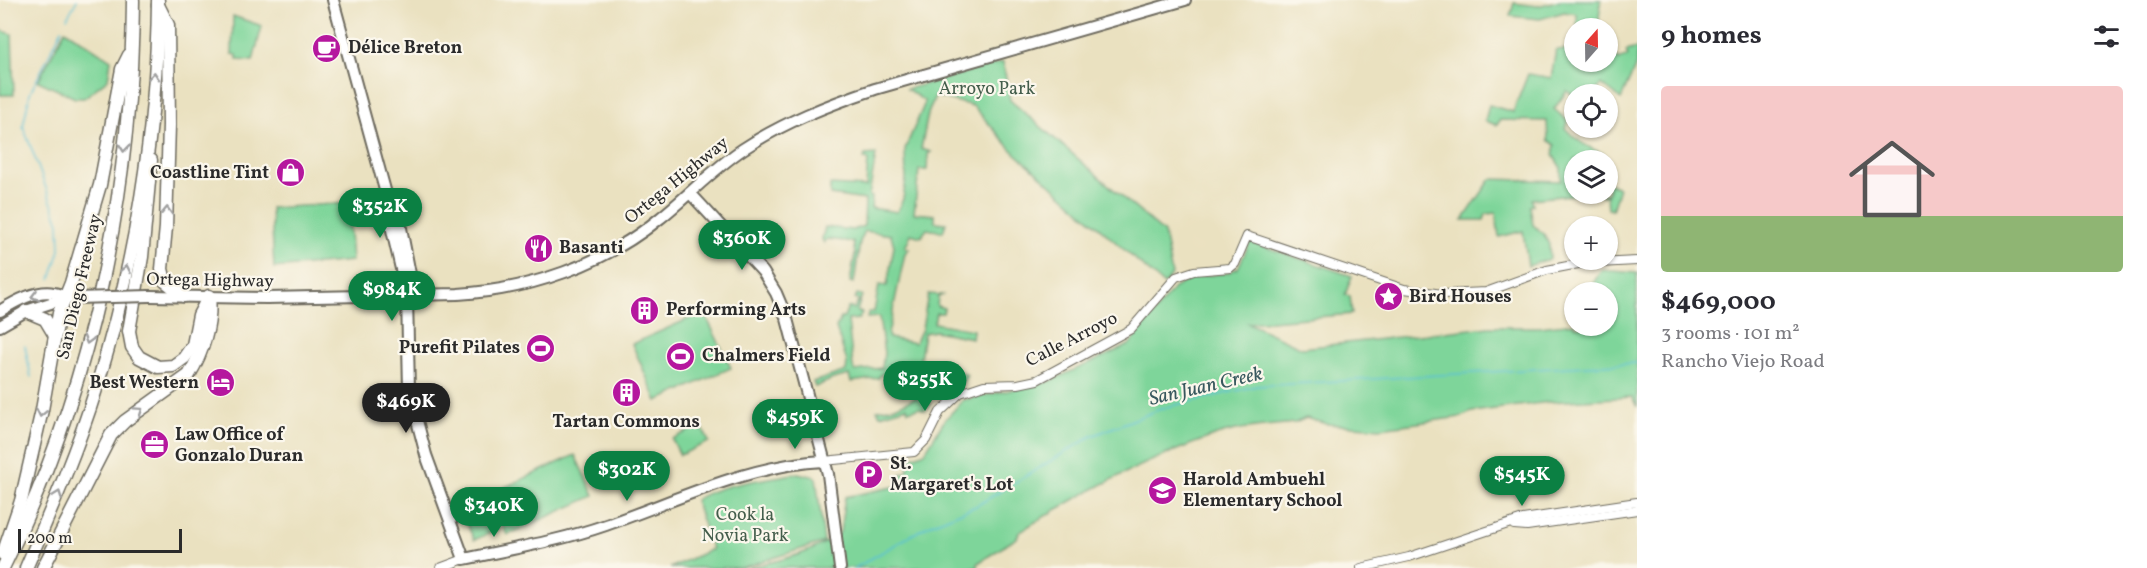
<!DOCTYPE html>
<meta charset="utf-8">
<style>
:root{--surface:#fff;--page:#f2f2f3;--text:#2b2b33;--muted:#7c7c81;--accent:#0b8043}
body{margin:0;font-family:Vollkorn,serif;background:var(--page);color:var(--text);height:100vh;display:flex;flex-direction:column;font-size:22px;white-space:nowrap}
*{box-sizing:border-box;margin:0}
p{font-size:20px;color:var(--muted)}
.icon{flex:none;width:33px;height:33px;fill:none;stroke:currentColor;stroke-width:2;stroke-linecap:round;stroke-linejoin:round}
.map{position:relative;flex:1;overflow:hidden}
.panel{display:flex;flex-direction:column;background:var(--surface);width:510px}
.panel>*{flex:none}
.needle{width:39px;rotate:20deg}
.tools{position:absolute;left:1564px;top:18px;display:grid;gap:12px}
.tools a{display:grid;place-items:center;width:54px;height:54px;border-radius:50%;background:var(--surface);box-shadow:0 2px 4px #0004;font-size:30px}
.scale{position:absolute;left:18px;bottom:15px;width:164px;box-sizing:border-box;padding-left:6px;border:3px solid #2b2b2b;border-top:0;font-size:16px;line-height:21px;white-space:nowrap;color:#2b2b2b;-webkit-text-stroke:4px #fbf7ec;paint-order:stroke}
.price{position:absolute;translate:-50% -51px;padding:0 14px;border-radius:21px;background:var(--accent);color:#fff;font-size:20px;line-height:39px;filter:drop-shadow(0 2px 3px #0008)}
.price::after{content:'';position:absolute;left:50%;top:36px;width:18px;height:14px;margin-left:-9px;background:inherit;clip-path:polygon(0 0,100% 0,50% 100%)}
.price.current{background:#222;color:#fff}
ul{padding:0;list-style:none}
li{display:grid;align-content:center;gap:12px;height:318px;padding:0 24px}
li span{display:grid;place-items:center;height:186px;border-radius:6px;color:#555}
li>.icon{margin-inline-start:auto}
span .icon{width:108px;height:108px;fill:#fffc;stroke-width:1}
li b{font-size:26px}
h2{display:flex;justify-content:space-between;align-items:center;height:72px;padding:0 24px;font-size:26px}
main{display:flex;flex:1;min-height:0}
.map>svg:first-child{display:block}
.green{fill:#7ed59a;stroke:#548062;stroke-width:1.5}
.lines{fill:none;stroke-linecap:round;stroke-linejoin:round}
.stream{stroke:#58c0d6;stroke-width:1.5}
.minor-casing{stroke:#6e6b5f;stroke-width:10}
.major-casing{stroke:#6e6b5f;stroke-width:14}
.highway-casing{stroke:#6e6b5f;stroke-width:15}
.minor{stroke:#fff;stroke-width:8}
.major{stroke:#fff;stroke-width:10}
.highway{stroke:#fff;stroke-width:12}
.major-bridge-casing{stroke:#6e6b5f;stroke-width:14;stroke-linecap:butt}
.major-bridge{stroke:#fff;stroke-width:10}
.oneway{stroke:#a0a0a0}
.labels{text-anchor:middle;dominant-baseline:central;stroke-width:4.5;stroke-linejoin:round;paint-order:stroke}
.poi-label{font-size:18px;font-weight:bold;fill:#2b2b2b;stroke:#fbf7ec;text-anchor:start}
.park-label{font-size:18px;fill:#445e4c;stroke:#fbf7ec}
.street-label{font-size:18px;fill:#2b2b2b;stroke:#fbf7ec}
.water-label{font-size:20px;font-style:italic;fill:#38585e;stroke:#fbf7ec}
</style>
<main>
<div class="map">
<svg width="1637" height="568" viewBox="0 0 1637 568">
<rect width="100%" height="100%" fill="#fbf7ec"/>
<filter id="ink" filterUnits="userSpaceOnUse"><feTurbulence type="fractalNoise" baseFrequency=".0167" numOctaves="2"/><feDisplacementMap in="SourceGraphic" scale="12" xChannelSelector="R" yChannelSelector="G"/><feConvolveMatrix kernelMatrix="1 2 1 2 8 2 1 2 1" color-interpolation-filters="sRGB"/></filter>
<filter id="wash" filterUnits="userSpaceOnUse"><feTurbulence type="fractalNoise" baseFrequency=".008" numOctaves="4" result="noise"/><feDisplacementMap in="SourceGraphic" scale="24" xChannelSelector="R" yChannelSelector="G"/><feGaussianBlur stdDeviation="1.35" result="paint"/><feColorMatrix in="noise" values="0 0 0 0 0 0 0 0 0 0 0 0 0 0 0 0 0 1.4 0 .05"/><feComposite in="paint" operator="in"/></filter>
<g filter="url(#wash)">
<rect width="100%" height="100%" fill="#eae1c0"/>
<g class="green">
<polygon points="1560,0 1601,0 1598,28 1580,28 1577,25 1577,14 1564,12 1540,19 1510,16 1514,3 1538,6"/>
<polygon points="233,16 262,26 253,61 237,60 237,55 232,54"/>
<polygon points="0,30 12,34 14,95 0,95"/>
<polygon points="65,30 111,60 108,79 84,98 75,98 38,81"/>
<path d="M1637 48V63L1621 99 1601 84 1595 94H1575V97L1567 91 1554 109 1568 121 1565 128C1576 141 1588 148 1604 154L1602 160H1575V194H1608V183L1619 188 1612 210 1608 209 1607 196 1581 194 1532 199 1533 205 1530 206 1533 225 1544 234 1549 245 1550 259 1528 266 1523 231 1499 237 1496 213 1486 214 1484 220H1463L1491 179 1561 181V168L1553 155 1555 145 1548 140 1547 121 1500 120 1497 125 1485 121 1489 105 1513 112 1528 74 1551 78 1556 50 1575 49V62H1608V53L1613 59 1617 57 1619 60 1628 56 1626 51Z"/>
<path d="M1003 62 1010 100 1164 233 1172 275 1164 285 1014 152 973 106 935 96 928 114 921 149 931 152 928 154 927 170H919L914 213 935 215V222L946 223 943 232 927 229 921 237 911 234 905 248 909 249 905 253 888 334 889 338 915 343 922 329 928 294 942 295 938 297 937 306 944 308 943 313H936L934 323 973 330 972 338 935 331 924 333 920 359C934 367 948 366 967 375L961 385 940 369 921 387 931 404 925 410 919 408 908 411 907 407 880 415 877 410 895 407 917 397 911 371 891 373 892 379 888 380 886 373 879 376V378L851 382 849 375 833 379 815 387 813 382 846 371 847 362 836 328 841 318H844L848 307 854 309 859 300 855 299 857 294 862 295 857 311 862 313 859 319 848 320 853 367 855 371 882 368 884 353 879 317 867 318 869 312H874L879 285 887 286 894 246 891 235 865 231 860 242 854 283 850 282 855 254 853 242 827 239 824 243 822 239 825 227 853 230 864 226 865 200 830 195V185L866 187 868 160 864 159 865 155 876 154 869 196 872 197 871 208 897 212 903 199 906 179 905 149 924 105V101L907 89Z"/>
<polygon points="348,203 352,261 274,268 271,208"/>
<path d="M1250 242 1352 276 1345 295 1350 296 1352 314 1248 323 1302 348 1489 327H1539L1575 323V326H1608V292H1588L1601 270 1637 273V407L1632 397 1549 402 1472 412 1460 417 1381 428 1327 424 1306 418 1295 423C1269 426 1241 427 1217 435 1149 458 1080 494 1019 532L1017 538 978 563V568H749C779 560 817 553 840 532L845 497 898 486 900 475 908 471V459L925 452 944 421 963 400 1048 382 1129 345 1174 288 1194 277 1227 273 1238 268Z"/>
<polygon points="704,312 731,368 657,401 632,344"/>
<polygon points="701,425 709,442 680,455 672,439"/>
<polygon points="575,455 594,496 507,535 488,495"/>
<path d="M798 473 816 477 824 542 741 568H670L712 549 695 500C719 483 769 479 798 473Z"/>
<polygon points="487,499 499,529 474,540 461,510"/>
</g>
<g class="lines">
<g class="stream">
<polyline points="67,18 77,0"/>
<polyline points="51,279 60,250 59,223 23,126 30,93 62,29"/>
<polyline points="25,346 31,377"/>
<polyline points="855,568 929,525 976,506 1092,436 1163,408 1257,386 1637,363"/>
</g>
</g>
</g>
<g filter="url(#ink)">
<g class="lines">
<defs>
<g id="minor">
<polyline points="824,461 914,452 926,440 940,412 960,393 984,385 1018,384 1037,380 1131,329 1176,277 1194,271 1230,268 1235,264 1247,236 1404,289 1443,294 1486,292 1547,270 1578,264 1637,261"/>
<polyline points="1514,525 1527,526 1637,510"/>
<polyline points="440,568 464,559"/>
<polyline points="1361,568 1409,557 1523,519 1637,502"/>
</g>
<g id="major">
<polyline points="333,0 388,201 386,204 407,295"/>
<polyline points="690,193 763,272 776,293 787,319 828,474 840,568"/>
<path d="M388 201H392L401 228 411 279 407 296 409 390 426 455 464 559C511 549 560 541 606 525 678 500 747 465 824 461"/>
<path d="M150 296 267 298 458 294C529 290 603 265 659 219 687 197 713 169 743 149 784 122 828 105 875 89L1185 0"/>
<path d="M0 311C14 302 37 289 54 293 61 294 65 298 72 298"/>
<polyline points="0,326 26,311 66,298"/>
</g>
<g id="highway">
<polyline points="158,5 168,25 169,125 166,227 162,269 165,281 184,296"/>
<polyline points="151,160 142,257 129,331 132,347 139,357 158,367 173,366 184,358 193,345 199,315 209,296"/>
<polyline points="26,311 45,319 54,334"/>
<polyline points="3,554 21,501 42,410 59,313 71,283 100,185 122,69 129,55"/>
<path d="M3 568C90 393 132 195 133 0"/>
<path d="M26 568C52 508 78 448 97 386 135 263 157 129 158 0"/>
<path d="M43 568 111 435 125 421 189 375C203 352 212 323 209 297"/>
</g>
</defs>
<use href="#minor" class="minor-casing"/>
<use href="#major" class="major-casing"/>
<use href="#highway" class="highway-casing"/>
<use href="#minor" class="minor"/>
<use href="#major" class="major"/>
<use href="#highway" class="highway"/>
<defs>
<polyline id="major-bridge" points="75,298 150,296"/>
</defs>
<use href="#major-bridge" class="major-bridge-casing"/>
<use href="#major-bridge" class="major-bridge"/>
</g>
<defs><path id="oneway-chevron" d="M-2-3.5L2.5 0L-2 3.5" fill="none" stroke-width="1.6" stroke-linecap="round" stroke-linejoin="round" transform="scale(1.5)"/></defs>
<g class="oneway">
<use href="#oneway-chevron" transform="translate(154 76) rotate(-86)"/>
<use href="#oneway-chevron" transform="translate(124 148) rotate(96)"/>
<use href="#oneway-chevron" transform="translate(167 211) rotate(-88)"/>
<use href="#oneway-chevron" transform="translate(126 269) rotate(-79)"/>
<use href="#oneway-chevron" transform="translate(35 296) rotate(166)"/>
<use href="#oneway-chevron" transform="translate(88 340) rotate(106)"/>
<use href="#oneway-chevron" transform="translate(139 411) rotate(-34)"/>
<use href="#oneway-chevron" transform="translate(41 413) rotate(102)"/>
<use href="#oneway-chevron" transform="translate(58 495) rotate(-69)"/>
</g>
</g>
<defs>
<symbol id="cafe-disc" viewBox="-11 -11 22 22"><circle r="9.5" fill="#b5179e" stroke="#fbf7ec"/><path d="M-5.5-4.5H6V0H3Q3 3.5 0 3.5H-2.5Q-5.5 3.5-5.5 0ZM3-3.2v2h1.7v-2ZM-6 4.5H4V6H-6Z" fill="#fff"/></symbol>
<symbol id="shop-disc" viewBox="-11 -11 22 22"><circle r="9.5" fill="#b5179e" stroke="#fbf7ec"/><path d="M-5-2.5h2.3a2.7 3.5 0 0 1 5.4 0H5L5.5 6h-11ZM-1.5-2.5h3a1.5 2.3 0 0 0-3 0Z" fill="#fff"/></symbol>
<symbol id="restaurant-disc" viewBox="-11 -11 22 22"><circle r="9.5" fill="#b5179e" stroke="#fbf7ec"/><path d="M-5-6h1v4h1v-4h1v4h1v-4h1v5L-1.5 .5V6h-2V.5L-5-1ZM5-6V6H3V1.5H1.5Q1.5-4 5-6Z" fill="#fff"/></symbol>
<symbol id="sight-disc" viewBox="-11 -11 22 22"><circle r="9.5" fill="#b5179e" stroke="#fbf7ec"/><path d="M0-6L1.8-2.2L6-1.7L2.9 1.2L3.7 5.4L0 3.3L-3.7 5.4L-2.9 1.2L-6-1.7L-1.8-2.2Z" fill="#fff"/></symbol>
<symbol id="building-disc" viewBox="-11 -11 22 22"><circle r="9.5" fill="#b5179e" stroke="#fbf7ec"/><path d="M-4-6H4V6H1V3H-1V6H-4ZM-2.5-4.3h1.7v1.8h-1.7ZM.8-4.3h1.7v1.8H.8ZM-2.5-1h1.7V.8h-1.7ZM.8-1h1.7V.8H.8Z" fill="#fff"/></symbol>
<symbol id="stadium-disc" viewBox="-11 -11 22 22"><circle r="9.5" fill="#b5179e" stroke="#fbf7ec"/><path d="M0-5a6.5 5 0 1 0 0 10a6.5 5 0 1 0 0-10ZM-3.5-1.8h7v3.6h-7Z" fill="#fff"/></symbol>
<symbol id="hotel-disc" viewBox="-11 -11 22 22"><circle r="9.5" fill="#b5179e" stroke="#fbf7ec"/><path d="M-6-4.5h1.5V1H6V5H4.5V3h-9V5H-6ZM-4 0a1.8 1.8 0 1 1 3.6 0ZM.5 0V-2.5h3Q6-2.5 6 0Z" fill="#fff"/></symbol>
<symbol id="office-disc" viewBox="-11 -11 22 22"><circle r="9.5" fill="#b5179e" stroke="#fbf7ec"/><path d="M-6-3h4V-5.5h4V-3h4V5H-6ZM-1-4.5V-3h2v-1.5ZM-6 0V1H6V0Z" fill="#fff"/></symbol>
<symbol id="parking-disc" viewBox="-11 -11 22 22"><circle r="9.5" fill="#b5179e" stroke="#fbf7ec"/><path d="M-3.5-5.5H1a3.5 3.5 0 0 1 0 7H-1V5.5H-3.5ZM-1-3.4V-.6H.8a1.4 1.4 0 0 0 0-2.8Z" fill="#fff"/></symbol>
<symbol id="school-disc" viewBox="-11 -11 22 22"><circle r="9.5" fill="#b5179e" stroke="#fbf7ec"/><path d="M0-5L7-2L0 1L-7-2ZM-4 1L0 2.5L4 1V4Q0 6-4 4Z" fill="#fff"/></symbol>
</defs>
<g fill-rule="evenodd">
<use href="#cafe-disc" x="310" y="32" width="33" height="33"/>
<use href="#shop-disc" x="274" y="156" width="33" height="33"/>
<use href="#restaurant-disc" x="522" y="232" width="33" height="33"/>
<use href="#sight-disc" x="1372" y="280" width="33" height="33"/>
<use href="#building-disc" x="628" y="294" width="33" height="33"/>
<use href="#stadium-disc" x="524" y="332" width="33" height="33"/>
<use href="#stadium-disc" x="664" y="340" width="33" height="33"/>
<use href="#hotel-disc" x="204" y="366" width="33" height="33"/>
<use href="#building-disc" x="610" y="376" width="33" height="33"/>
<use href="#office-disc" x="138" y="428" width="33" height="33"/>
<use href="#parking-disc" x="852" y="458" width="33" height="33"/>
<use href="#school-disc" x="1146" y="474" width="33" height="33"/>
</g>
<g class="labels">
<g class="poi-label">
<text x="348" y="48">Délice Breton</text>
<text x="269" y="173" text-anchor="end">Coastline Tint</text>
<text x="559" y="248">Basanti</text>
<text x="1409" y="297">Bird Houses</text>
<text x="666" y="310">Performing Arts</text>
<text x="520" y="348" text-anchor="end">Purefit Pilates</text>
<text x="702" y="356">Chalmers Field</text>
<text x="199" y="383" text-anchor="end">Best Western</text>
<text x="626" y="422" text-anchor="middle">Tartan Commons</text>
<text x="175" y="435">Law Office of<tspan x="175" dy="21">Gonzalo Duran</tspan></text>
<text x="890" y="464">St.<tspan x="890" dy="21">Margaret's Lot</tspan></text>
<text x="1183" y="480">Harold Ambuehl<tspan x="1183" dy="21">Elementary School</tspan></text>
</g>
<g class="park-label">
<text x="987" y="89">Arroyo Park</text>
<text x="745" y="515">Cook la<tspan x="745" dy="21">Novia Park</tspan></text>
</g>
<g class="street-label">
<text transform="translate(677 181) rotate(-39)">Ortega Highway</text>
<text transform="translate(210 281) rotate(1)">Ortega Highway</text>
<text transform="translate(80 287) rotate(-77)">San Diego Freeway</text>
<text transform="translate(1072 340) rotate(-27)">Calle Arroyo</text>
</g>
<g class="water-label">
<text transform="translate(1206 387) rotate(-13)">San Juan Creek</text>
</g>
</g>
</svg>
<div class="tools">
<a><svg class="needle" viewBox="-14 -14 28 28"><path d="M0-13l5 13h-10z" fill="#e53935"/><path d="M0 13l5-13h-10z" fill="#7c7c81"/></svg></a>
<a><svg class="icon" aria-label="locate" viewBox="0 0 24 24"><circle cx="12" cy="12" r="6"/><path d="M12 2v4M12 18v4M2 12h4M18 12h4"/></svg></a>
<a><svg class="icon" aria-label="layers" viewBox="0 0 24 24"><path d="M12 4l9 5-9 5-9-5zM3 14l9 5 9-5"/></svg></a>
<a>+</a>
<a>−</a>
</div>
<div class="scale">200 m</div>
<b class="price" style="left:380px;top:239px">$352K</b>
<b class="price" style="left:742px;top:271px">$360K</b>
<b class="price" style="left:392px;top:322px">$984K</b>
<b class="price" style="left:925px;top:412px">$255K</b>
<b class="price current" style="left:406px;top:434px">$469K</b>
<b class="price" style="left:795px;top:450px">$459K</b>
<b class="price" style="left:627px;top:502px">$302K</b>
<b class="price" style="left:1522px;top:507px">$545K</b>
<b class="price" style="left:494px;top:538px">$340K</b>
</div>
<section class="panel">
<h2>9 homes<svg class="icon" aria-label="filters" viewBox="0 0 24 24"><path d="M4 7h16M4 17h16"/><circle cx="9" cy="7" r="2"/><circle cx="15" cy="17" r="2"/></svg></h2>
<ul>
<li><span style="background:linear-gradient(#f6c9c9 70%,#8fb573 0)"><svg class="icon" aria-label="home" viewBox="0 0 24 24"><path d="M3 11l9-7 9 7M6 9v11h12V9"/></svg></span><div><b>$469,000</b><p>3 rooms · 101 m²</p><p>Rancho Viejo Road</p></div></li>
</ul>
</section>
</main>
